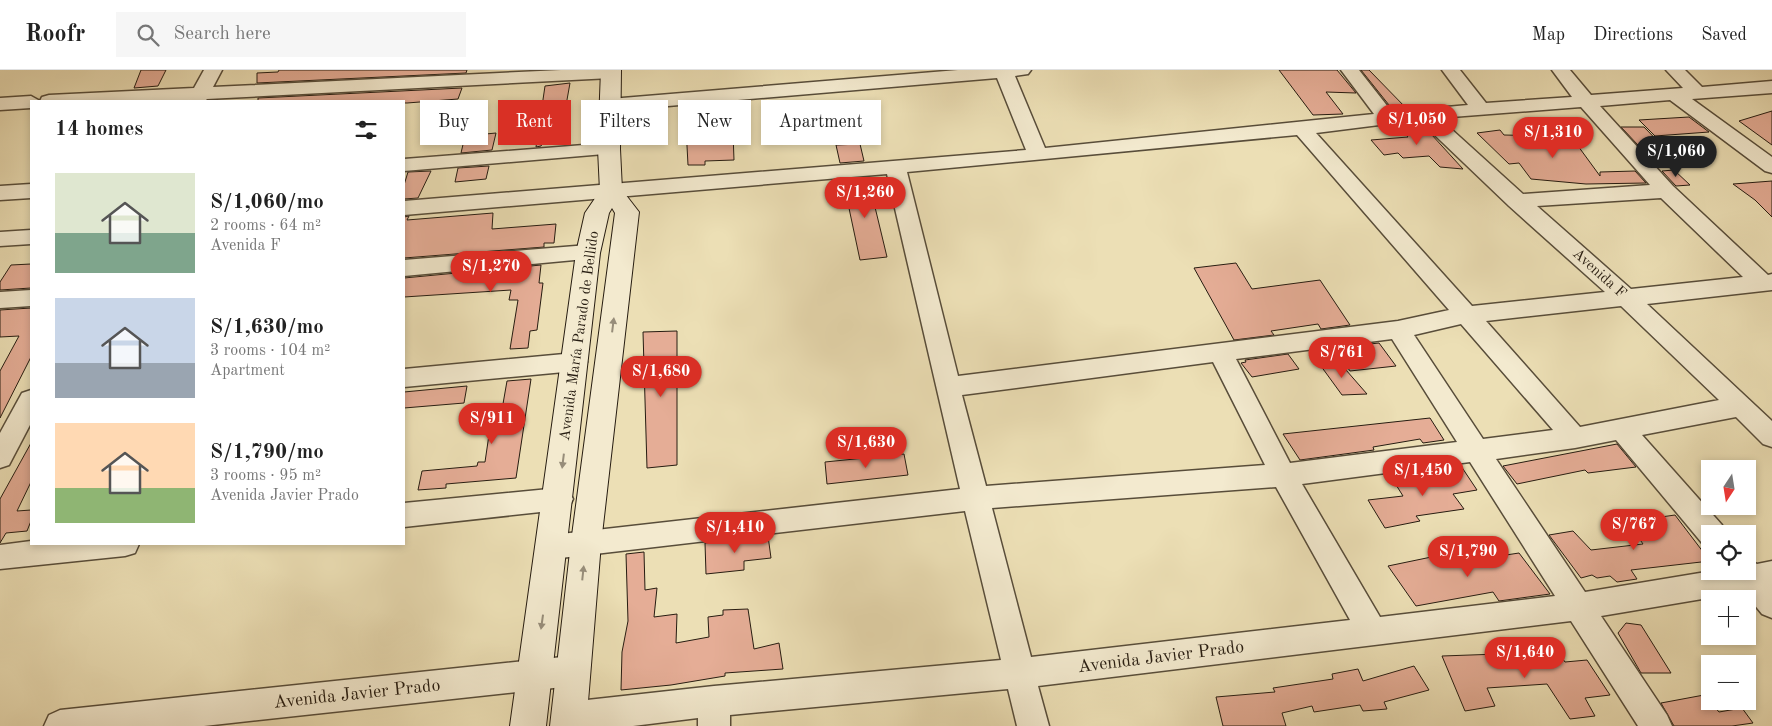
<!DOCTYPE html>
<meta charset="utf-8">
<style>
:root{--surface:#fff;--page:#f6f6f6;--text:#222;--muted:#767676;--line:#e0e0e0;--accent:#d93025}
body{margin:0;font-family:"Old Standard TT",serif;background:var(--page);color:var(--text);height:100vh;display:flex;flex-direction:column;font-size:19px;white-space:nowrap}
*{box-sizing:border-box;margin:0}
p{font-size:16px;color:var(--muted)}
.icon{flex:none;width:28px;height:28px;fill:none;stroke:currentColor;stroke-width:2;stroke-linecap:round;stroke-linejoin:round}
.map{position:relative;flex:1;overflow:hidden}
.side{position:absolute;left:30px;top:30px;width:375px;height:445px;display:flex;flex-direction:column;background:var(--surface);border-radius:0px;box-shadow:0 2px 8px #0003}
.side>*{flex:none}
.guide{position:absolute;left:420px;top:30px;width:475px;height:45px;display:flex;gap:10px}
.needle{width:32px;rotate:192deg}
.buttons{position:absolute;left:1701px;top:390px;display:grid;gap:10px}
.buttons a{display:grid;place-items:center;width:55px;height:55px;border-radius:0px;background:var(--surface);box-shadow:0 2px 8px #0003;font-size:25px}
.price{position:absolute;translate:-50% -42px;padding:0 11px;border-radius:18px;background:var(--accent);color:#fff;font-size:16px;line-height:32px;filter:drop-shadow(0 1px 2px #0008)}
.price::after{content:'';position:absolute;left:50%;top:30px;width:15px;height:11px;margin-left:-8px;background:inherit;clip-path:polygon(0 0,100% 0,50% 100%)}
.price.current{background:#222;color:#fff}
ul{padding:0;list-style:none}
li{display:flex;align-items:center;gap:15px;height:125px;padding:0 25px}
li span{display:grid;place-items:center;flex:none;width:140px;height:100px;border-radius:0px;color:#555}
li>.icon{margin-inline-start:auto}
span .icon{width:60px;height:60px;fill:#fffc;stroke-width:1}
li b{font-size:21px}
h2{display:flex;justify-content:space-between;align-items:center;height:60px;padding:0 25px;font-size:21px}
.chip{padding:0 18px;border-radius:0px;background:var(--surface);box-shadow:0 2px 8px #0003;font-size:18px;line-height:45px}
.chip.current{background:var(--accent);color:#fff}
header{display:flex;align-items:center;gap:30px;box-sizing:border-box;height:70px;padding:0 25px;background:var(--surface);border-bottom:1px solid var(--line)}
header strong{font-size:24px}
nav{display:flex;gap:28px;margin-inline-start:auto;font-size:18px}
.search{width:350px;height:45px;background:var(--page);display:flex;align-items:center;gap:12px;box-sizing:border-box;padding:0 18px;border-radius:0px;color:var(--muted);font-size:19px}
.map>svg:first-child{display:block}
.building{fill:#e5ad96;stroke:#261c11}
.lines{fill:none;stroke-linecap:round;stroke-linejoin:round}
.street-casing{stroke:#584d3a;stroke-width:3}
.secondary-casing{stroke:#261c11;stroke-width:2}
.street{fill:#f3eacf;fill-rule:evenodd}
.secondary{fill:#f3eacf;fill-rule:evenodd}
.oneway{fill:#978d7a}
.labels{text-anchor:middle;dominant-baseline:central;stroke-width:4.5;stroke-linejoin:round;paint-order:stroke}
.street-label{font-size:15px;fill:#261c11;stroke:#f3eacf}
.near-street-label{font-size:18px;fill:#261c11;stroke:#f3eacf}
</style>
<header>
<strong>Roofr</strong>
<div class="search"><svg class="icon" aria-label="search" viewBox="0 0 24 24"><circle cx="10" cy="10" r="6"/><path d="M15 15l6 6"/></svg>Search here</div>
<nav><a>Map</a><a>Directions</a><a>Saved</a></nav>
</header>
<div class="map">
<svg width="1772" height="656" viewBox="0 0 1772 656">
<rect width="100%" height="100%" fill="#ecdfb5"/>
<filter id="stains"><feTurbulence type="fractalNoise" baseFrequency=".004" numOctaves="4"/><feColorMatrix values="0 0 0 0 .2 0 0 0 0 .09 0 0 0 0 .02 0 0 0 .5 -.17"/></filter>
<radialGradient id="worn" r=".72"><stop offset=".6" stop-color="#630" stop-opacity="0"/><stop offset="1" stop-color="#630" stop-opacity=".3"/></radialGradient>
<g class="building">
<polygon points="141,0 166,0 158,16 134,18"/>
<polygon points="279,0 467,0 466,3 257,13 257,3 278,2"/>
<polygon points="1279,0 1337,0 1356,23 1326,22 1343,44 1313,45"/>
<polygon points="1361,0 1369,0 1407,39 1393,40"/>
<polygon points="570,13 565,41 567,55 554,55 541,76 536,77 545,16"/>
<polygon points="462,18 458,29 407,33 258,31 258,28"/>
<polygon points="1772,41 1772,75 1739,51"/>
<polygon points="1689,47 1709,62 1655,66 1639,50"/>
<polygon points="719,52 720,64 733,63 734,90 705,91 705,95 688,95 686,57"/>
<polygon points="1418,52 1431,64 1463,99 1440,97 1429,86 1403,88 1398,83 1384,85 1371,70 1408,67 1398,55"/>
<polygon points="1621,57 1644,57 1675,89 1654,92"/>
<polygon points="1500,60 1504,65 1549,66 1546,62 1570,65 1600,106 1600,102 1635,101 1646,113 1586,114 1531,109 1519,93 1509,94 1477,63"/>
<polygon points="496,63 492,80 461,83 465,66"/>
<polygon points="860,74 864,91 840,93 836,75"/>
<polygon points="489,96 486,109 455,112 458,98"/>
<polygon points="1674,100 1690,115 1676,116 1662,101"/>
<polygon points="431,101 418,128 404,129 404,115 408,102"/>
<polygon points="868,108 887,187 860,190 843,110"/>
<polygon points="1772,111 1772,147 1755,130 1733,114"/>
<polygon points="493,143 492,159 556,154 554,173 544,173 544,177 404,188 404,147 409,146 407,150"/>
<polygon points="1236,193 1252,219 1320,210 1350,255 1321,259 1318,254 1271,261 1274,265 1234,270 1194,198"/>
<polygon points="31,194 31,218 0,220 0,212 11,195"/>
<polygon points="541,195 539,213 543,213 537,260 530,261 528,278 510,279 518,230 509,230 511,220 404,227 404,208"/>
<polygon points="31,238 31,287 0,348 0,301 19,266 0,267 0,240"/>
<polygon points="677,261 677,395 647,398 643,262"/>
<polygon points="1379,273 1396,296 1350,301 1334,278"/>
<polygon points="1288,284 1299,299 1252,307 1241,293 1246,292 1245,290"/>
<polygon points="1318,292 1339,292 1367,324 1342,325"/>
<polygon points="531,309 516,408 446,414 446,418 418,420 422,401 477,396 478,392 485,392 491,351 500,351 507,311"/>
<polygon points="467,316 464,333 404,338 404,322"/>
<polygon points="1430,348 1444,370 1423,373 1420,369 1373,377 1374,380 1300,390 1283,364"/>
<polygon points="31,373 31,412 17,441 31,440 31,451 27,461 6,463 0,473 0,429"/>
<polygon points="1617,374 1636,397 1588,403 1585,400 1517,414 1503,396"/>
<polygon points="904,384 908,405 827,414 825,392"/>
<polygon points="1461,396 1477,420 1453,424 1464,439 1416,446 1420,451 1385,458 1368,430 1403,426 1393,410"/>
<polygon points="1675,445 1710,491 1631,500 1637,509 1617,512 1610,506 1597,508 1592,505 1581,508 1549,465 1573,461 1591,480 1643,474 1634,461 1646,459 1640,450"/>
<polygon points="768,466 771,488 744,491 744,500 706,504 705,473"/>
<polygon points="1488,479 1493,487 1519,483 1550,524 1499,531 1493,522 1416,536 1388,496 1441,485 1443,488"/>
<polygon points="644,482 645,520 657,518 654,547 677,544 676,573 709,567 708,547 723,545 723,540 748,539 754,579 779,573 783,599 725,603 725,606 671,615 621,620 622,582 628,551 626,484"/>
<polygon points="1626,553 1641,555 1671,603 1641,603 1618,563"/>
<polygon points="1555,578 1565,592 1587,590 1610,625 1585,628 1595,646 1570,649 1547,614 1487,618 1495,636 1465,641 1442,586 1527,583 1531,589"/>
<polygon points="1414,596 1429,620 1384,632 1387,639 1363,641 1360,635 1314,642 1312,636 1282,643 1286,656 1223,656 1216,627 1275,622 1273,618 1333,609 1332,604 1358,599 1363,611"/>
<polygon points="1704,625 1719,642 1742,638 1753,653 1732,656 1674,656 1661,633"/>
</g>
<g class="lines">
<defs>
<g id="street">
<polygon points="204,0 222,0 213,17 561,0 618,0 620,3 617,7 611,8 207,29 205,31 31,31 31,38 0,40 0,28 31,26 40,31 42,27 49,25 194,18"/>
<path d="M958 0H1031L1028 4 1015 6 1045 78 1374 44 1341 0H1359L1392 42 1468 35 1442 0H1460L1486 33 1572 27 1552 0H1570L1591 25 1683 18 1666 0H1685L1702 17 1772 11V23L1692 29 1772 87V103L1765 101 1670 30 1600 36 1673 116 1768 205 1772 204V220L1647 234 1772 351V377L1763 374 1736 347 1642 365 1722 455 1726 464H1710V475L1702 473 1616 370 1575 378 1496 389 1585 522 1712 501H1748V489L1757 494 1772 491V548L1762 544 1744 522 1601 546 1667 645 1672 656H1638L1571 551 1038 616 1049 656H1017L1008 619 730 645V656H698V648L633 656H557L553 648 558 637 569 632 714 616 1001 590 965 441 552 489 542 486 538 477 542 468 552 465 960 419 887 104 404 145V131L1026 80 997 8 610 41 603 39 601 35 603 31 610 29ZM1581 37 1650 115 1523 124 1439 48ZM1419 50 1509 136 1605 222 1472 236 1316 63ZM1297 65 1449 240 1398 251 958 306 907 102ZM1661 128 1743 207 1631 219 1537 136ZM1621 236 1719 330 1580 357 1486 251ZM1461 254 1553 360 1483 369 1414 265ZM1392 269 1457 372 1290 393 1236 289ZM1213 292 1265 395 986 416 962 325ZM1470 392 1555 526 1380 547 1302 414ZM1276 417 1350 550 1031 587 992 438Z"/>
<polygon points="609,73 616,75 619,79 616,83 404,101 404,89"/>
<polygon points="31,114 31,128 0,130 0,116"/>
<polygon points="31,160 31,174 0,176 0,162"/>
<polygon points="588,175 596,178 599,183 596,188 404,206 404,190"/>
<polygon points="31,220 31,236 0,238 0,222"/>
<polygon points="575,283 584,286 587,292 584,298 575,301 404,317 404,299"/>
<polygon points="31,320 31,353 9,395 0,398 0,363 22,323"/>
<polygon points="559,418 569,421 573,429 569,437 559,440 404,457 404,433"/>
<polygon points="31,471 31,474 139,474 135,483 125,486 0,499 0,475"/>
<polygon points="572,586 583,591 587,601 583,611 572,616 204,656 44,656 49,645 60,640"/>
</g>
<polygon id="secondary" points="601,0 621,0 620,79 622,120 639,142 601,473 586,656 550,656 571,473 615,143 612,138 609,143 600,183 546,656 510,656 576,183 585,143 600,121 598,79"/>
</defs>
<use href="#street" class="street-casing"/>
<use href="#secondary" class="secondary-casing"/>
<use href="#street" class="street"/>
<use href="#secondary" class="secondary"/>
</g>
<defs><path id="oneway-solid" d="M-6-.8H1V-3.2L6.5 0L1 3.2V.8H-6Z" transform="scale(1.25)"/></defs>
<g class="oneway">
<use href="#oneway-solid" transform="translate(613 255) rotate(-83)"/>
<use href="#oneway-solid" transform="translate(563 391) rotate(97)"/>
<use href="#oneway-solid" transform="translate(583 503) rotate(-84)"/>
<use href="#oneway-solid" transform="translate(542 552) rotate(98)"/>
</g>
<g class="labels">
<g class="street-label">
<text transform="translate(1599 204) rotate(42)">Avenida F</text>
<text transform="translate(580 266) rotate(-82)">Avenida María Parado de Bellido</text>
</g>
<g class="near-street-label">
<text transform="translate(1161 587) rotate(-7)">Avenida Javier Prado</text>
<text transform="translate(357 624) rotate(-6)">Avenida Javier Prado</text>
</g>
</g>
<rect width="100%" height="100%" filter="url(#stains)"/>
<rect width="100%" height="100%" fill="url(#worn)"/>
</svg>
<div class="buttons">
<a><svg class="needle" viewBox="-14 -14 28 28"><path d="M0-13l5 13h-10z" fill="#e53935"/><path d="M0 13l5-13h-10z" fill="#767676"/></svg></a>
<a><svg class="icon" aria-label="locate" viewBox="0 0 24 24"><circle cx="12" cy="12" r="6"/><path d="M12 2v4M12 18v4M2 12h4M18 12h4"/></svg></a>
<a>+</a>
<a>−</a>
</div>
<b class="price" style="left:1417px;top:76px">S/1,050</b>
<b class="price" style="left:1553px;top:89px">S/1,310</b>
<b class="price current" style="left:1676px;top:108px">S/1,060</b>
<b class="price" style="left:865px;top:149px">S/1,260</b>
<b class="price" style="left:491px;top:223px">S/1,270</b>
<b class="price" style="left:1342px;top:309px">S/761</b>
<b class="price" style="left:661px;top:328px">S/1,680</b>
<b class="price" style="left:492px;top:375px">S/911</b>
<b class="price" style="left:866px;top:399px">S/1,630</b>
<b class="price" style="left:1423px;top:427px">S/1,450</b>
<b class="price" style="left:1634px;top:481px">S/767</b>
<b class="price" style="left:735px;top:484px">S/1,410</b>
<b class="price" style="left:1468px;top:508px">S/1,790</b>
<b class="price" style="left:1525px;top:609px">S/1,640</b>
<div class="guide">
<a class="chip">Buy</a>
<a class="chip current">Rent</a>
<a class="chip">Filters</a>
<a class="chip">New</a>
<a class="chip">Apartment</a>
</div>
<section class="side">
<h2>14 homes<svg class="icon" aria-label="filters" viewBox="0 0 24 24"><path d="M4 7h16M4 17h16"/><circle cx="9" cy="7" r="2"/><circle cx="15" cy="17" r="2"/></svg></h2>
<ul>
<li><span style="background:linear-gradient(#dfe7d0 60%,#7fa58c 0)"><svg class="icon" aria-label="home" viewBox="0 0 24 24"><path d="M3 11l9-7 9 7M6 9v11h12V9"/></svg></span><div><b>S/1,060/mo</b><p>2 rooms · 64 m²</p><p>Avenida F</p></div></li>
<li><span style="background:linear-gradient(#c9d6e8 65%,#9aa5b1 0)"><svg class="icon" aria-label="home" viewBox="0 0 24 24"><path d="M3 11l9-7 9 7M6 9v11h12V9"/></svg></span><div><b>S/1,630/mo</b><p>3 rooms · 104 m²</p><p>Apartment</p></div></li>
<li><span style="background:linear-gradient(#ffd9b3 65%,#8fb573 0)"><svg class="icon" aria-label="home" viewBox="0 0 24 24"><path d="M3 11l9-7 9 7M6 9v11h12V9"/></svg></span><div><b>S/1,790/mo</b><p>3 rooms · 95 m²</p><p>Avenida Javier Prado</p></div></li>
</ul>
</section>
</div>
